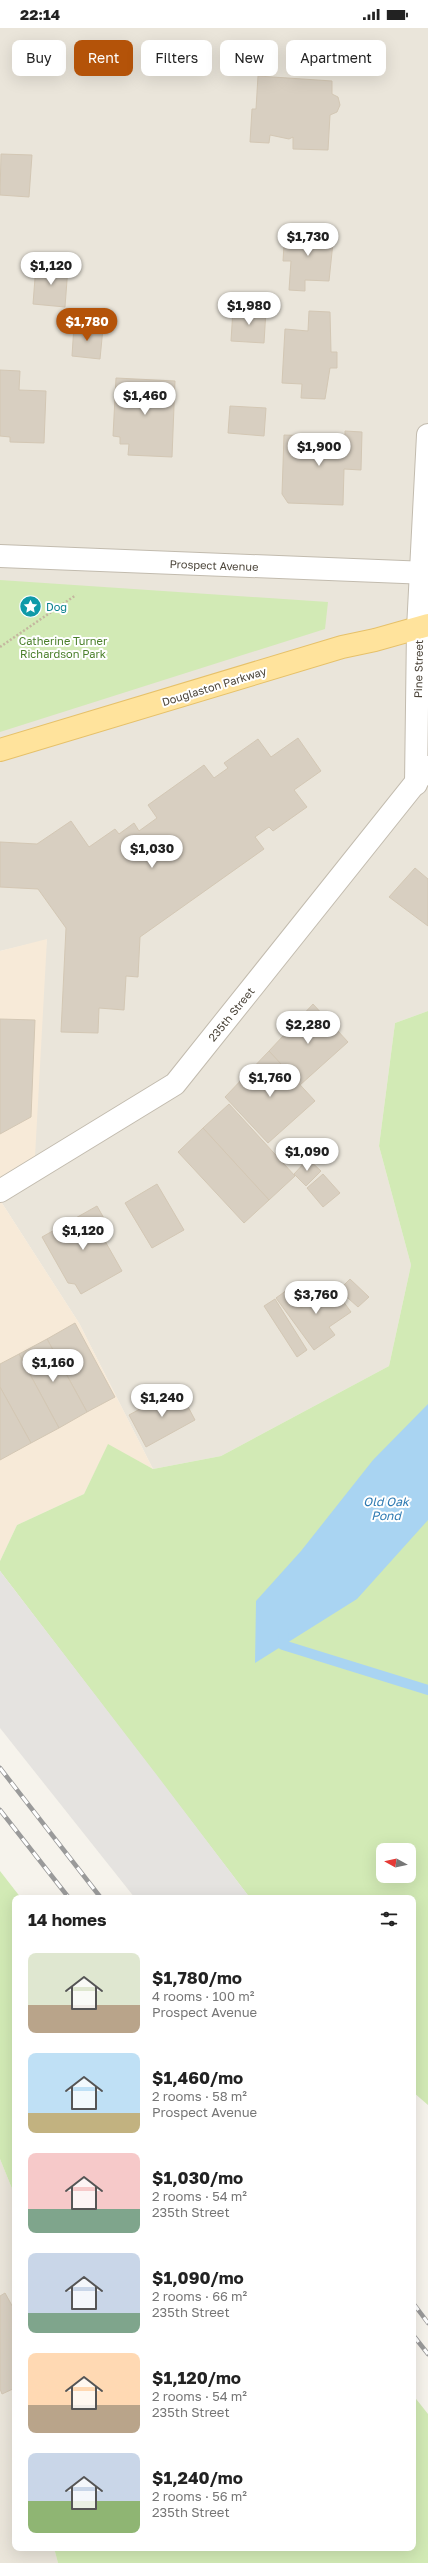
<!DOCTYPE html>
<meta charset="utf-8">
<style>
:root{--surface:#fff;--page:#f2f2f2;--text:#222;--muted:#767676;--accent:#b45309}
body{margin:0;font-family:"Golos Text",sans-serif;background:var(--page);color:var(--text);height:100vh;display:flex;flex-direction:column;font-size:15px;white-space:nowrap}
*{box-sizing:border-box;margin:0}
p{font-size:13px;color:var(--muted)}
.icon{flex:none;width:22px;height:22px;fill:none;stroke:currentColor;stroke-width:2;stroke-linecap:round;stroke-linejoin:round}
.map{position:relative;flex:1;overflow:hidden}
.details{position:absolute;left:12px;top:1867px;width:404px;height:656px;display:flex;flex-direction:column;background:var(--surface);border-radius:8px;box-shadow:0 4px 16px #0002}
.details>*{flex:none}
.top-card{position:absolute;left:12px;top:12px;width:404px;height:36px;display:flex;gap:8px}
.needle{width:26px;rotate:278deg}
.controls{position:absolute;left:376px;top:1815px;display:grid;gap:8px}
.controls a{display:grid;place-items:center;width:40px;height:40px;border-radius:8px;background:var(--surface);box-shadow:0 4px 16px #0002;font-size:20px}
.price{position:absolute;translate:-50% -34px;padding:0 9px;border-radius:14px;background:#fff;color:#222;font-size:13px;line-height:26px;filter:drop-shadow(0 1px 2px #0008)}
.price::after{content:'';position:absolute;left:50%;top:24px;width:12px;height:9px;margin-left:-6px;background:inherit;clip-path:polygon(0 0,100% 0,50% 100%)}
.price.selected{background:var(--accent);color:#fff}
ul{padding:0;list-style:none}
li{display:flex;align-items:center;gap:12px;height:100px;padding:0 16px}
li span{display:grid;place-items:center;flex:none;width:112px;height:80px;border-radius:8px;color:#555}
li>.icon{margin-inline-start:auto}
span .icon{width:48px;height:48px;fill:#fffc;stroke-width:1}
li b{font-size:17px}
h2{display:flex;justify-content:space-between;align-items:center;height:48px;padding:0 16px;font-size:17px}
.tag{padding:0 14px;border-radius:8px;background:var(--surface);box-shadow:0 4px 16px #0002;font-size:14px;line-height:36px}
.tag.selected{background:var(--accent);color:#fff}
.status{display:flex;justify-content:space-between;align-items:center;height:28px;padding:0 20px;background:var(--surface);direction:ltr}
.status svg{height:11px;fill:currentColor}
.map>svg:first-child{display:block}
.residential{fill:#eae5da}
.commercial{fill:#f7ead8}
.green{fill:#d2eab5;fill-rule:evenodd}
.parking{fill:#e5e3e0}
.water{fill:#a9d4f2}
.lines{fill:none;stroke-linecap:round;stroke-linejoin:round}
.stream{stroke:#a9d4f2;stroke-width:10}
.building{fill:#d8cfc1;stroke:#d3c7b4}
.minor-casing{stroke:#c2bbae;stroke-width:24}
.major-casing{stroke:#e6c16a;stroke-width:24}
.path{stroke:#c4b79f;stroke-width:2.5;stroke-dasharray:2 2;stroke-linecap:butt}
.minor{stroke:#fff;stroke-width:22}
.major{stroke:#ffe39c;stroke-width:22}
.rail-casing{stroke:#9a9a9a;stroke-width:4.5}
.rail{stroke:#fff;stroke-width:3;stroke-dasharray:9;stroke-linecap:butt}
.labels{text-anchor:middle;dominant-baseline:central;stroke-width:4;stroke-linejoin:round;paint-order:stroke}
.street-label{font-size:11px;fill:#4b4439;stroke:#fff}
.culture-label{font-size:11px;fill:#0d838f;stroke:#fff;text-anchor:start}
.park-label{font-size:11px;fill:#4a7f2a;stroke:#fff}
.water-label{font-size:12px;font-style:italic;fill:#2e7ab2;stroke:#fff}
</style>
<div class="status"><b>22:14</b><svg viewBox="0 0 49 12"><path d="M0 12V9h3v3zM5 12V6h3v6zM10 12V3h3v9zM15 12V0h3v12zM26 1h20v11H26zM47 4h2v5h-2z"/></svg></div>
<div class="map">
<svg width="428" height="2535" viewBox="0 0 428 2535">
<rect width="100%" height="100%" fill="#f6f3ec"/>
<g class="residential">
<polygon points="0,0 428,0 428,983 395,995 379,1118 411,1237 389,1338 221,1428 153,1441 79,1295 0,1172 47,912 0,923"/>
<polygon points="0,2131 15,2168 15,2520 54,2520 58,2535 0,2535"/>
</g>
<g class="commercial">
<polygon points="47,911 34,1147 0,1167 0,923"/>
<polygon points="0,1172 79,1295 153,1441 108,1417 84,1466 17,1497 0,1533"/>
</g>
<g class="green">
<polygon points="0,552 328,574 325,601 0,704"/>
<path d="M428 983V2077L413 2064V1870H250L0 1543V1533L17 1497 84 1466 108 1416 153 1441 221 1428 389 1338 411 1237 379 1118 395 995ZM383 1822H409V1848H383Z"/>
<polygon points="0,1843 21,1870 15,1870 15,2168 0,2131"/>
<polygon points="413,2367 428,2386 428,2535 58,2535 54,2520 413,2520"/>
</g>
<polygon class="parking" points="0,1543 156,1746 250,1870 135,1870 0,1700"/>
<polygon class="water" points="428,1376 428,1492 357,1571 255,1635 256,1573 301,1523 373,1432"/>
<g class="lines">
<polyline class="stream" points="284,1605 283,1617 428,1662"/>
</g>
<g class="building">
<polygon points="258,48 332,53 332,66 338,69 340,77 337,84 330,87 328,122 293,121 293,109 289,111 270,107 269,115 250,114 252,81 256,81"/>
<polygon points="1,126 32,127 29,169 0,167"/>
<polygon points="285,202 334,205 329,253 305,252 305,263 289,262 291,233 283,233"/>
<polygon points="36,237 68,239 65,279 33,276"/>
<polygon points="233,281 266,282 264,315 231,313"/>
<polygon points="309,283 330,284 331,324 337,324 337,340 330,340 325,371 301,370 302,356 282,355 285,301 308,303"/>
<polygon points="74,297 103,300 100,331 72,328"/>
<polygon points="0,342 20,343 19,362 46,363 44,415 10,414 10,409 0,408"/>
<polygon points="116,350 175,353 172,429 128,427 129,416 120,416 120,409 113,408"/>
<polygon points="230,378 266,380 264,408 228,405"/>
<polygon points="345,403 362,404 361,442 344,441 343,477 288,475 282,466 284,407 345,409"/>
<polygon points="298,710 321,743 294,762 307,779 273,803 269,799 255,809 264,821 140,909 138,949 126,948 124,982 99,980 98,1005 61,1004 66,900 38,861 0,859 0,814 37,816 71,793 89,819 115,801 119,806 134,795 139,803 157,790 148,777 204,737 214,750 228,740 224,735 258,711 271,729"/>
<polygon points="415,840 428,851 428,898 389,869"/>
<polygon points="313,976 348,1014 300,1057 269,1023"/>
<polygon points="0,991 35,992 31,1089 0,1106"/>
<polygon points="269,1023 315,1073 268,1115 225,1069"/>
<polygon points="229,1076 295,1148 269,1172 203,1100"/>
<polygon points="203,1100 269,1172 244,1195 178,1124"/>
<polygon points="308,1131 321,1143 306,1158 294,1146"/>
<polygon points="323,1146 340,1165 323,1179 307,1160"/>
<polygon points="157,1156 184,1202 152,1220 125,1175"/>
<polygon points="97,1178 110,1201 101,1206 122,1243 81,1266 75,1256 68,1255 42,1209"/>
<polygon points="350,1251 369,1269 358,1279 339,1262"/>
<polygon points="332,1258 351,1284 329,1299 335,1307 314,1322 276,1270 287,1262 301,1280"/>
<polygon points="275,1271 307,1322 297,1329 264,1278"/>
<polygon points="75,1295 115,1369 87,1384 47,1311"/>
<polygon points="47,1311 87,1384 59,1400 19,1326"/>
<polygon points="19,1326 59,1400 31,1415 0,1359 0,1336"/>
<polygon points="0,1359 31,1415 0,1432"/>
<polygon points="178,1360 195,1392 146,1419 129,1387"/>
<polygon points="5,2265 15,2283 15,2360 2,2366 0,2361 0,2268"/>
</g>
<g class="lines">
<defs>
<g id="minor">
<polyline points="0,528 428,545"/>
<polyline points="416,756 418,601 428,407"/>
<polyline points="0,1163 175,1056 428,739"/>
</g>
<polyline id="major" points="0,722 342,619 375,612 428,597"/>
</defs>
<use href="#minor" class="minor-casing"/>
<use href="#major" class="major-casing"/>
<polyline class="path" points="0,619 76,567"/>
<use href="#minor" class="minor"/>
<use href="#major" class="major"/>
<defs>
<g id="rail">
<polyline points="0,1740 101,1870"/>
<polyline points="0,1782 69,1870"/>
<polyline points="413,2275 428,2295"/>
<polyline points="413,2307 428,2326"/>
</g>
</defs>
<use href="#rail" class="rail-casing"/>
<use href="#rail" class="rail"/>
</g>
<defs>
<symbol id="sight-disc" viewBox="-11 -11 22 22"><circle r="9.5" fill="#0f9aa8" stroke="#fff"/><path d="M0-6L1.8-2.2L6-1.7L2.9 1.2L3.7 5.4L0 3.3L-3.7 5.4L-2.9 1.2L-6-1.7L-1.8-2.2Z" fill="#fff"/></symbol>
</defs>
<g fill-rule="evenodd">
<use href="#sight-disc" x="18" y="566" width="25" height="25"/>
</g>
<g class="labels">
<g class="street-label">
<text transform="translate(214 537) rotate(2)">Prospect Avenue</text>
<text transform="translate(418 641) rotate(-89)">Pine Street</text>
<text transform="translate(214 658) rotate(-17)">Douglaston Parkway</text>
<text transform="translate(231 986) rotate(-51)">235th Street</text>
</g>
<g class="culture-label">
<text x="46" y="578">Dog</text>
</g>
<g class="park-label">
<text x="63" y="612">Catherine Turner<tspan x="63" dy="13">Richardson Park</tspan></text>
</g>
<g class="water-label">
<text x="386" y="1473">Old Oak<tspan x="386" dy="14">Pond</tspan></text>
</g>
</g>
</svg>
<div class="controls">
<a><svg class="needle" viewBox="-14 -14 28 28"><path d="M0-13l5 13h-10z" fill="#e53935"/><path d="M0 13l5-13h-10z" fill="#767676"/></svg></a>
</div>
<b class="price" style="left:308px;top:229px">$1,730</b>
<b class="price" style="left:51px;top:258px">$1,120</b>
<b class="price" style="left:249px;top:298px">$1,980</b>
<b class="price selected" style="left:87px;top:314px">$1,780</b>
<b class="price" style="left:145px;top:388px">$1,460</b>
<b class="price" style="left:319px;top:439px">$1,900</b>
<b class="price" style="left:152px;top:841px">$1,030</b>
<b class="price" style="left:308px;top:1017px">$2,280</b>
<b class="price" style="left:270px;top:1070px">$1,760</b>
<b class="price" style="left:307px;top:1144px">$1,090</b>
<b class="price" style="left:83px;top:1223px">$1,120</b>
<b class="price" style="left:316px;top:1287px">$3,760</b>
<b class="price" style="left:53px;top:1355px">$1,160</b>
<b class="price" style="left:162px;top:1390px">$1,240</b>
<div class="top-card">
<a class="tag">Buy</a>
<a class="tag selected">Rent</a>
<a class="tag">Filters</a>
<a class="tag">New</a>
<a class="tag">Apartment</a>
</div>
<section class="details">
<h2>14 homes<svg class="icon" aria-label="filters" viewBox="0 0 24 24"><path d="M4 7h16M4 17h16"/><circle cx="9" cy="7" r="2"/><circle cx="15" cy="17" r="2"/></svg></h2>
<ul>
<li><span style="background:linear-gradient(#dfe7d0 65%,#b9a48a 0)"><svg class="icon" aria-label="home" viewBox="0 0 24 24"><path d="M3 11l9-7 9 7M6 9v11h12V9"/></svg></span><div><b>$1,780/mo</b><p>4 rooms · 100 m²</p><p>Prospect Avenue</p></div></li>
<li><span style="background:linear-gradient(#bfe0f5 75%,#c2b280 0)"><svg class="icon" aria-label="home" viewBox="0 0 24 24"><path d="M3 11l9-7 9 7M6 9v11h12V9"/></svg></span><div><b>$1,460/mo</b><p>2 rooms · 58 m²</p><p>Prospect Avenue</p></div></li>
<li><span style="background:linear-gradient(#f6c9c9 70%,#7fa58c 0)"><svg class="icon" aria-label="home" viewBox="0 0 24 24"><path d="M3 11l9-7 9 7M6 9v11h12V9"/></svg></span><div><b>$1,030/mo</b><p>2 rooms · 54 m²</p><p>235th Street</p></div></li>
<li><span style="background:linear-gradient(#c9d6e8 75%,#7fa58c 0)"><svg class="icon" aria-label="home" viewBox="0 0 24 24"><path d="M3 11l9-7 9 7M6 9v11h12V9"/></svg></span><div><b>$1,090/mo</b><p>2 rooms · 66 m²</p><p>235th Street</p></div></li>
<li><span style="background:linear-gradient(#ffd9b3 65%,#b9a48a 0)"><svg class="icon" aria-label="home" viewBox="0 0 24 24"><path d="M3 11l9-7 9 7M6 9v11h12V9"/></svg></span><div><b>$1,120/mo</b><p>2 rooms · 54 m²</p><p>235th Street</p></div></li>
<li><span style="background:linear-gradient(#c9d6e8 60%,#8fb573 0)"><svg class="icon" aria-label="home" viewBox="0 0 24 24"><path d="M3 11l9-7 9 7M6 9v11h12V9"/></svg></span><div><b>$1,240/mo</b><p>2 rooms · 56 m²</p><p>235th Street</p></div></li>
</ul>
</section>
</div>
